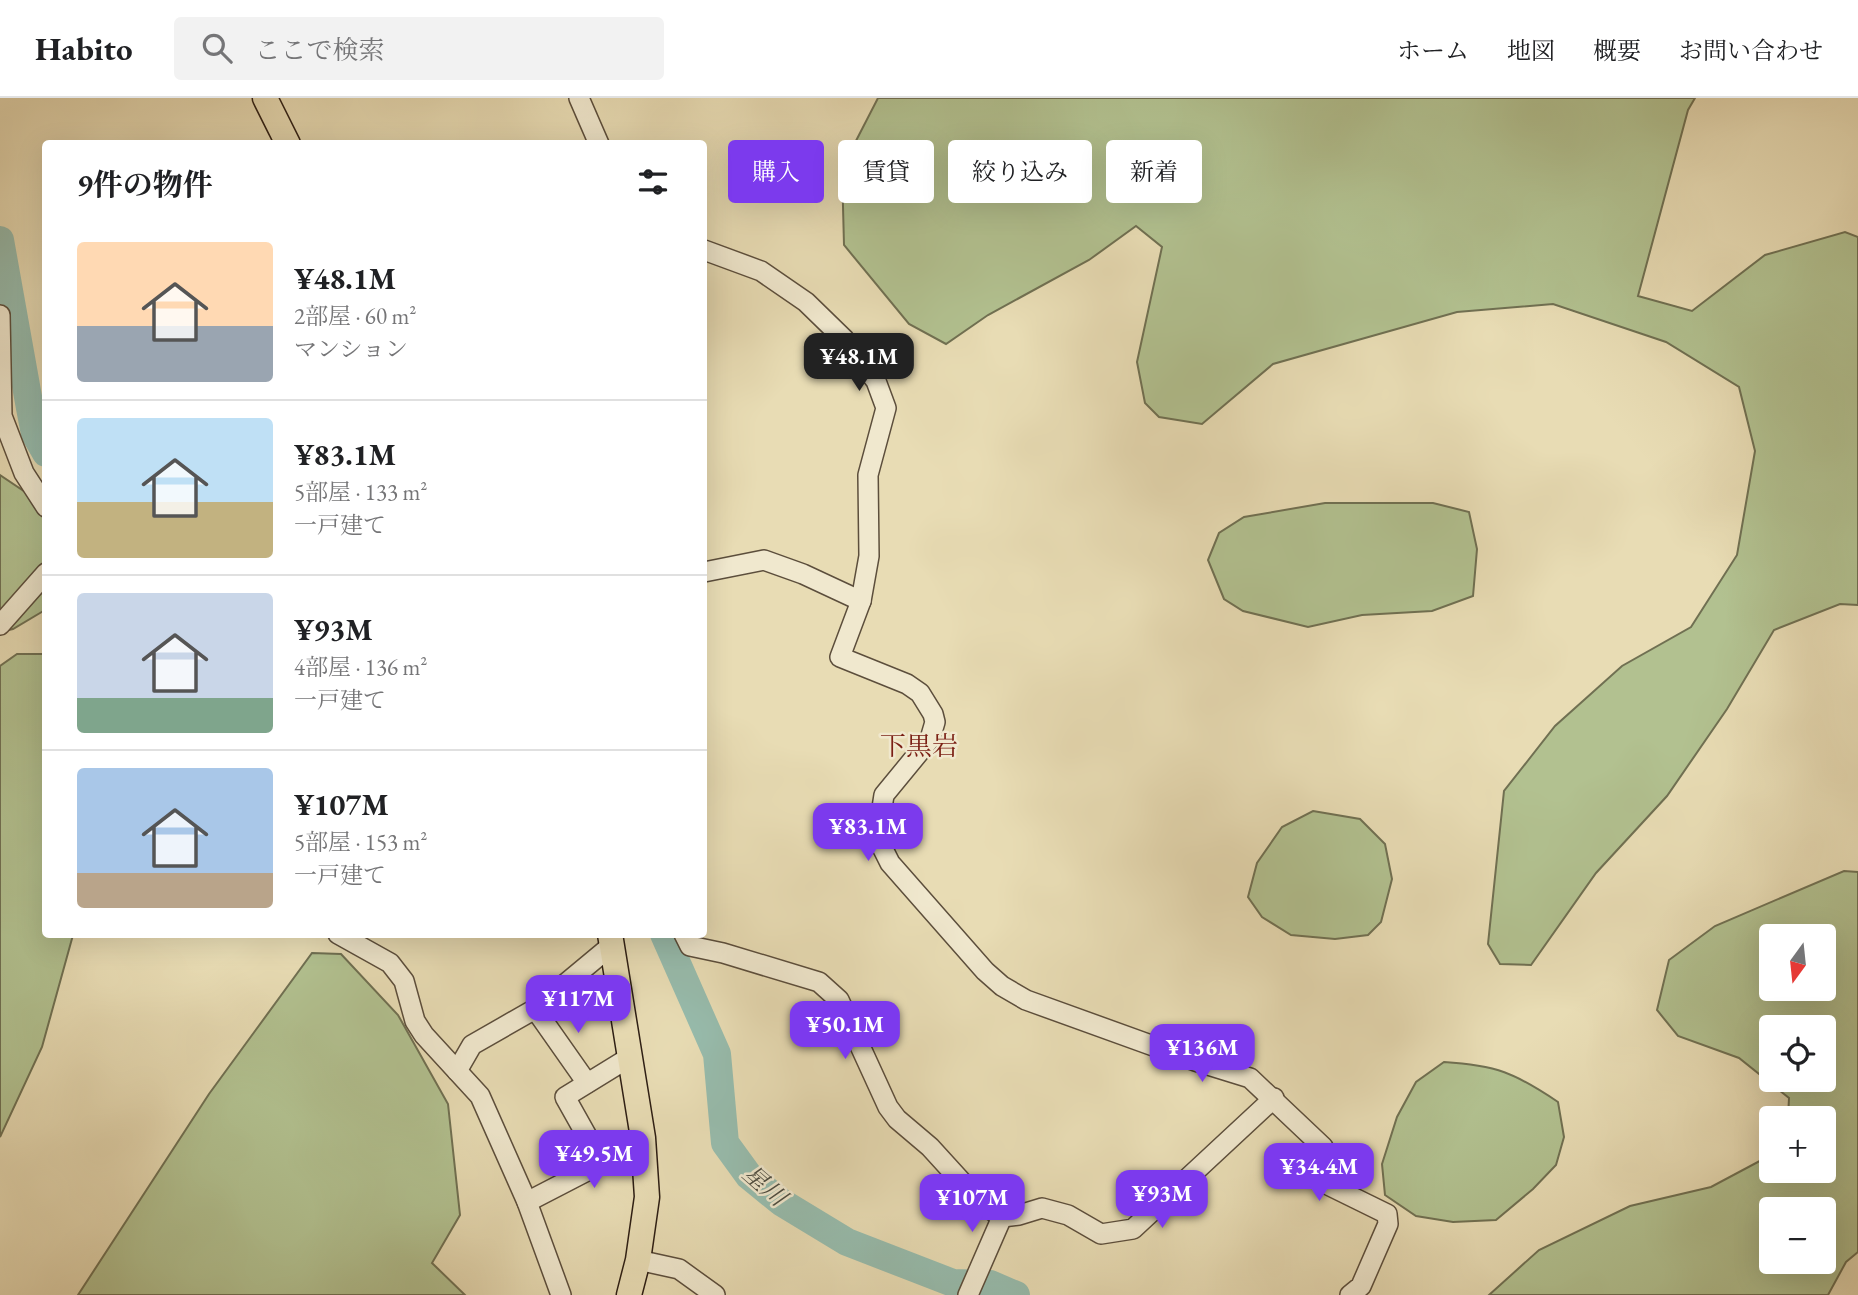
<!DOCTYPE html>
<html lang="ja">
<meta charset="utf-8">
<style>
:root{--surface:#fff;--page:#f2f2f2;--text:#202124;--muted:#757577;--line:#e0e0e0;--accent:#7c3aed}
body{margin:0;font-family:"EB Garamond","Noto Serif JP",serif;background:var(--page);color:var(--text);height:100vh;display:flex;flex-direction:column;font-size:26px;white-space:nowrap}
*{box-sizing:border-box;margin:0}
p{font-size:23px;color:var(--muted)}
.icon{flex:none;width:38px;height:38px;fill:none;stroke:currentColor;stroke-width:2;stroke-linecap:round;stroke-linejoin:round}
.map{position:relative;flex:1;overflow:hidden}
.panel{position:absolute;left:42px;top:42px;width:665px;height:798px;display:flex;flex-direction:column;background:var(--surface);border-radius:7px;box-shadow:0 7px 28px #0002}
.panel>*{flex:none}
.guide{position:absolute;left:728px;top:42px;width:665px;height:63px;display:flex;gap:14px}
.needle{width:46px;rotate:195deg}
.buttons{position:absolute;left:1759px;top:826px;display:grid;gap:14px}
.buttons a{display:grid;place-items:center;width:77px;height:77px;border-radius:7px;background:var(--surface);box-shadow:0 7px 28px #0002;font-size:35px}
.price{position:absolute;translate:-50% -60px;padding:0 16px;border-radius:14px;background:var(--accent);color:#fff;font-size:23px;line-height:46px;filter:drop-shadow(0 2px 4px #0008)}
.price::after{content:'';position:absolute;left:50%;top:42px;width:21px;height:16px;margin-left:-10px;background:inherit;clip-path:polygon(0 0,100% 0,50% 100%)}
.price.selected{background:#222;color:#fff}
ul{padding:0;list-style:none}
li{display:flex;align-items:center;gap:21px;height:175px;padding:0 35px}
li+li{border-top:2px solid var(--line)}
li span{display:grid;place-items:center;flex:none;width:196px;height:140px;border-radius:7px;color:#555}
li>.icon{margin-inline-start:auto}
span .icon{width:84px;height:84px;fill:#fffc;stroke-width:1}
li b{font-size:30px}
h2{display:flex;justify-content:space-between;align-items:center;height:84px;padding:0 35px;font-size:30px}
.tag{padding:0 24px;border-radius:7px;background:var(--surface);box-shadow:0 7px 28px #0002;font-size:24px;line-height:63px}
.tag.selected{background:var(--accent);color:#fff}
header{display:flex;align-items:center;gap:42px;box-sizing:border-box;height:98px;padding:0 35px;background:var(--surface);border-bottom:2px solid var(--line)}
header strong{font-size:33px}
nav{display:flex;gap:38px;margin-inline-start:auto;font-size:24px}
.search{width:490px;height:63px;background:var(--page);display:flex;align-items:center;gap:18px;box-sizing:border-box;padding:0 24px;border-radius:7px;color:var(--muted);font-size:26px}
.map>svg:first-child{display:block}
.green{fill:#b2c190;stroke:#707052;stroke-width:2;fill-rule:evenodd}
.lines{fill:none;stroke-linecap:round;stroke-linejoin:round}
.river{stroke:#97bcad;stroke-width:28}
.minor-casing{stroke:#5c4e3c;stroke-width:22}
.major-casing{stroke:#2d1e14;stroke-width:27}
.minor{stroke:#f0e8ce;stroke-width:19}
.major{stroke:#e8dcb4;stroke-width:24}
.labels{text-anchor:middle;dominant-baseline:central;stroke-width:5;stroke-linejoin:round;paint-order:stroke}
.water-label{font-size:24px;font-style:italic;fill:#4d4d42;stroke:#f0e8ce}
.quarter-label{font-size:26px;fill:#7a1f14;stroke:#f0e8ce}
</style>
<header>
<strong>Habito</strong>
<div class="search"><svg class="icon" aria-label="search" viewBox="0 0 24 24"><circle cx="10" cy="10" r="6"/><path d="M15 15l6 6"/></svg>ここで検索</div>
<nav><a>ホーム</a><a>地図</a><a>概要</a><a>お問い合わせ</a></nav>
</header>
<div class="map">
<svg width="1858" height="1197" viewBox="0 0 1858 1197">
<rect width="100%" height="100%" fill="#e8dcb4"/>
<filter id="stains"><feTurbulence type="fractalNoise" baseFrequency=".00286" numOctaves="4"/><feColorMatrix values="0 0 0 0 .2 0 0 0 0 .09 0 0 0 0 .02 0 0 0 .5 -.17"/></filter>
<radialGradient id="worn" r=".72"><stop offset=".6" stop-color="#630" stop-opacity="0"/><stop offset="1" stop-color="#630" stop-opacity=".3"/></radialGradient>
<g class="green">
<polygon points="878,0 1695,0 1688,12 1638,198 1692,213 1765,157 1845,134 1858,139 1858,507 1840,506 1774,532 1727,611 1667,698 1596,775 1531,867 1500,866 1488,846 1504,693 1555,628 1622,568 1691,529 1737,457 1755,353 1739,289 1666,244 1553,206 1457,214 1273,266 1202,326 1159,319 1145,305 1137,264 1162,149 1136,128 1089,162 988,217 946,246 909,226 844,147 842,70"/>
<polygon points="0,377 46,408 45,512 13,531 0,534"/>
<polygon points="1325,405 1433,405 1469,414 1477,451 1473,498 1432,513 1362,517 1308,529 1243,513 1224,501 1208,462 1219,435 1244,419"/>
<polygon points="17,556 45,556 46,836 73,837 42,949 0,1039 0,568"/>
<polygon points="1313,713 1360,721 1385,746 1392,781 1381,824 1368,837 1335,841 1291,837 1262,819 1248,799 1257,765 1282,729"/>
<path d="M1844 773 1858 774V1154L1846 1164 1828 1197H1489L1539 1152 1630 1108 1711 1089 1771 1057V1073H1824V1020H1788L1789 1000 1739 960 1678 938 1657 912 1669 862 1715 828ZM1824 838V891H1771V838ZM1771 929H1824V982H1771ZM1824 1111V1164H1771V1111Z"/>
<polygon points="312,855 341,856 398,917 448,1006 460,1117 432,1165 465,1197 78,1197 209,996"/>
<path d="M1444 964C1496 967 1515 975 1558 1004L1564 1039 1556 1067 1533 1091 1496 1122 1453 1124 1416 1118 1385 1097 1382 1066 1397 1019 1416 984Z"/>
</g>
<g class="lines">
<g class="river">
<polyline points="0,142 30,310 35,336 46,355"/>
<polyline points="664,836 717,956 725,1045 749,1078 781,1104 847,1144 953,1185 990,1186 1016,1197"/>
</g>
<defs>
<g id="minor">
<polyline points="579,0 599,46"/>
<polyline points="704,152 761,173 806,204 844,241 876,283 886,310 868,377 869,458 861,503 840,559 907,586 920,595 933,616 935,624 930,641 884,697 880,723 880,745 890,765 985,873 1002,888 1026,902 1195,963 1250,980 1323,1049 1330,1088 1387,1116 1388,1126 1361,1188 1350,1197"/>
<polyline points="0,217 2,318 24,375 46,409"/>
<polyline points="704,474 764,462 803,476 861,503"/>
<polyline points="0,527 46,475"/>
<polyline points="338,836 390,865 404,883 415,923 424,937 480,998 527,1104 561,1197"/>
<polyline points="684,836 690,848 723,855 819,884 839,902 888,1009 897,1021 930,1049 981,1105 1002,1119 1019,1117 1042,1110 1068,1117 1101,1136 1133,1131 1274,1000"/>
<polyline points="535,911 587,985"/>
<polyline points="457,973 472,947 535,911 612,847"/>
<polyline points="602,1065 565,999 630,959"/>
<polyline points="527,1104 643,1044"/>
<polyline points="638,1162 679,1171 715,1197"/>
<polyline points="968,1197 1002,1119"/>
</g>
<g id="major">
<polyline points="265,0 288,46"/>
<polyline points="610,836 643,1040 647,1099 638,1162 629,1197"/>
</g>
</defs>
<use href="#minor" class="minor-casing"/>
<use href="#major" class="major-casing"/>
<use href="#minor" class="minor"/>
<use href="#major" class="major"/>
</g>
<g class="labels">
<g class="water-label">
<text transform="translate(765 1087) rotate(41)">星川</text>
</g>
<g class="quarter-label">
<text x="919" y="648">下黒岩</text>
</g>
</g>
<rect width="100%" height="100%" filter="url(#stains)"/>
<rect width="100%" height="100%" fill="url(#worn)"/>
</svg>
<div class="buttons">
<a><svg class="needle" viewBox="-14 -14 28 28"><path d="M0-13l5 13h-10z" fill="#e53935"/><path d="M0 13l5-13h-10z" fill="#757577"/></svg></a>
<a><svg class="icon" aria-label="locate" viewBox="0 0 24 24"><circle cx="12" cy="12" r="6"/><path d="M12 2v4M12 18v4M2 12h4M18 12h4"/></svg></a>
<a>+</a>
<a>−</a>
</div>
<b class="price selected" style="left:859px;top:295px">¥48.1M</b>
<b class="price" style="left:868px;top:765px">¥83.1M</b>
<b class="price" style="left:578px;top:937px">¥117M</b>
<b class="price" style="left:845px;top:963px">¥50.1M</b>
<b class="price" style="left:1202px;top:986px">¥136M</b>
<b class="price" style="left:594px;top:1092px">¥49.5M</b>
<b class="price" style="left:1319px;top:1105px">¥34.4M</b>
<b class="price" style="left:1162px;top:1132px">¥93M</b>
<b class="price" style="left:972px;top:1136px">¥107M</b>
<div class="guide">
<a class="tag selected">購入</a>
<a class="tag">賃貸</a>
<a class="tag">絞り込み</a>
<a class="tag">新着</a>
</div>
<section class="panel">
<h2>9件の物件<svg class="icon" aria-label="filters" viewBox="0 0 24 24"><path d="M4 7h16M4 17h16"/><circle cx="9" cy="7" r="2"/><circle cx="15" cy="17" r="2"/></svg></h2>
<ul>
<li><span style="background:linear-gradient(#ffd9b3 60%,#9aa5b1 0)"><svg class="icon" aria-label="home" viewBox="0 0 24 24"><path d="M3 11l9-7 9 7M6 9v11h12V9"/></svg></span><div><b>¥48.1M</b><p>2部屋 · 60 m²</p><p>マンション</p></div></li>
<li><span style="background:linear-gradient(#bfe0f5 60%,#c2b280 0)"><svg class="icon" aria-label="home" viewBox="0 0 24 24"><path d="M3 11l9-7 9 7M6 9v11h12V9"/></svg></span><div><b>¥83.1M</b><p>5部屋 · 133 m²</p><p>一戸建て</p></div></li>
<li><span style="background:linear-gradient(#c9d6e8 75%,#7fa58c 0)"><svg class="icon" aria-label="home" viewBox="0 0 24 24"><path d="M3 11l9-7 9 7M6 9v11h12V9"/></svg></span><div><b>¥93M</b><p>4部屋 · 136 m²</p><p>一戸建て</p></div></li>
<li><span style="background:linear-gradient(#a9c7e8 75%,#b9a48a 0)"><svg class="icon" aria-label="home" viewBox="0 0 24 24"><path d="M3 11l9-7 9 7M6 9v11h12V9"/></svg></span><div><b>¥107M</b><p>5部屋 · 153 m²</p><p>一戸建て</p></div></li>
</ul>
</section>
</div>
